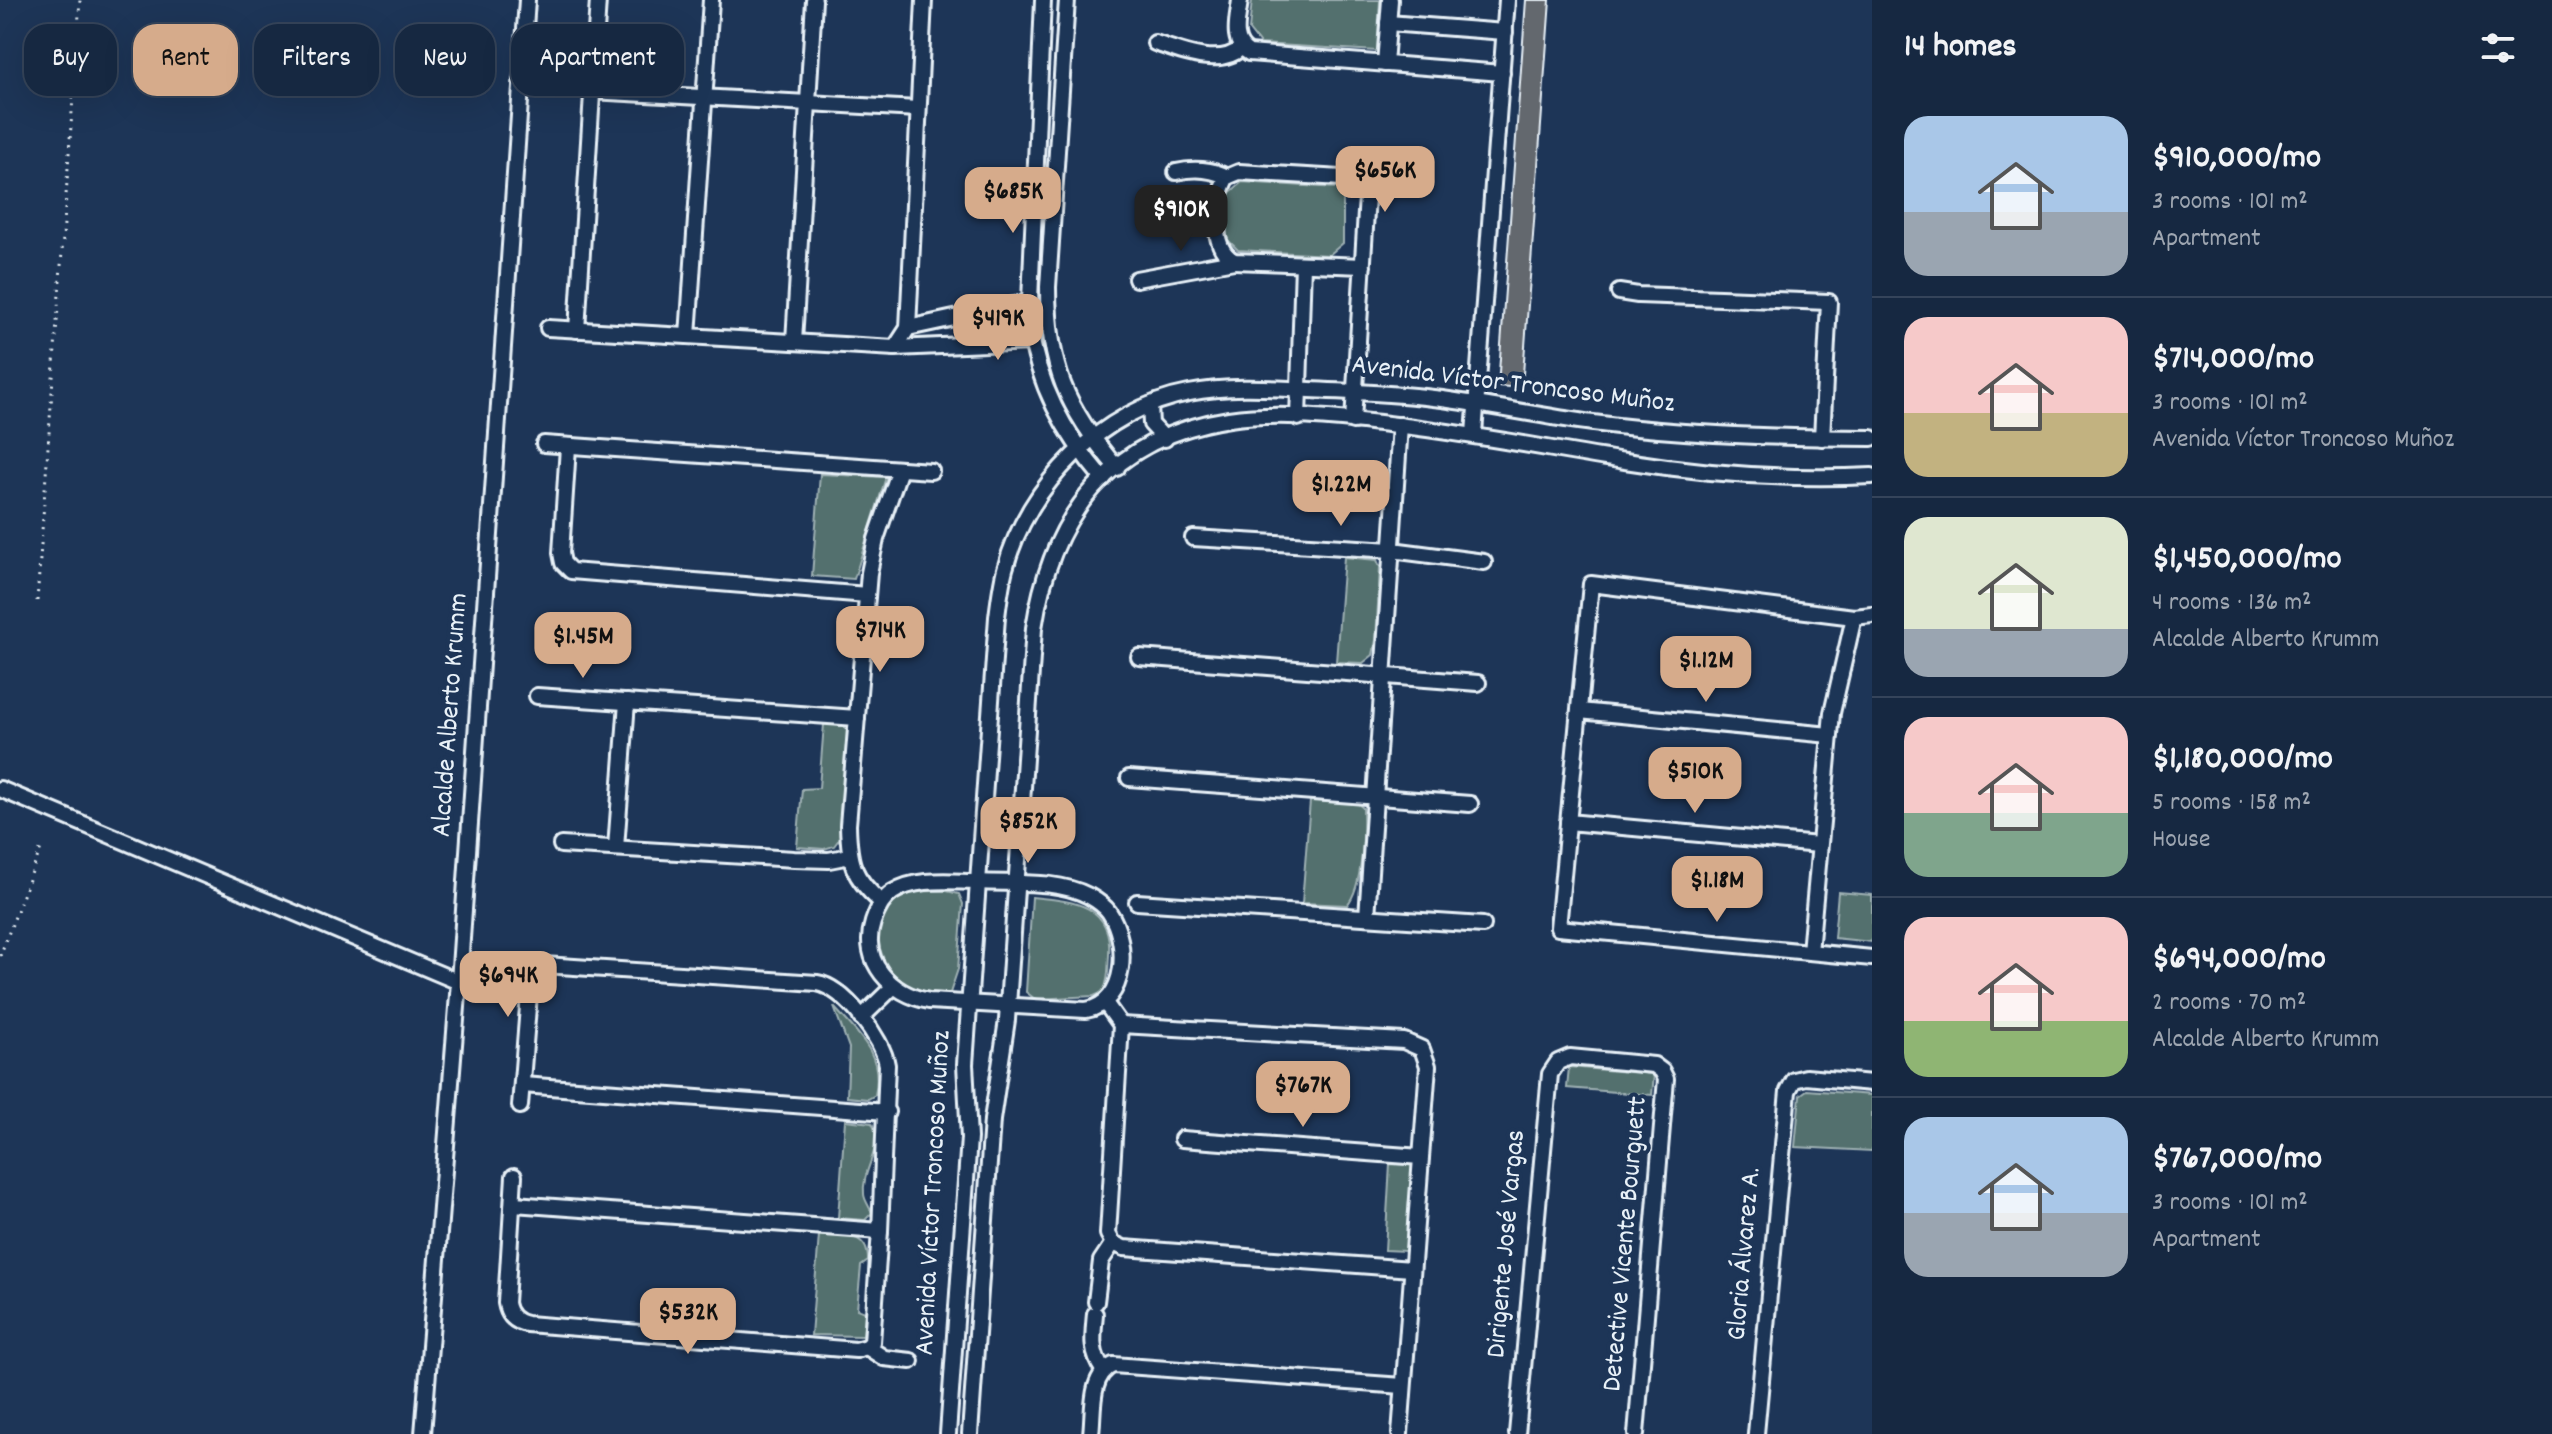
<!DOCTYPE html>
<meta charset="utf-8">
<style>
:root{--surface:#162841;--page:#1f3048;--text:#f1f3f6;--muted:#9ea6b1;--line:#35445a;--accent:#d6ab8b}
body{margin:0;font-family:Dekko,sans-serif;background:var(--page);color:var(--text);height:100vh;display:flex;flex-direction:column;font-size:30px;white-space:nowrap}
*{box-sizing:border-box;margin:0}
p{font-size:26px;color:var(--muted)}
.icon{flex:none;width:44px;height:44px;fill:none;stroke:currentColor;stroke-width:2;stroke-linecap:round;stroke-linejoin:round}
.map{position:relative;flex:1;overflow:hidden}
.drawer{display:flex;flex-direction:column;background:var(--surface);width:680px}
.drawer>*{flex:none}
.top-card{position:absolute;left:24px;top:24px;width:760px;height:72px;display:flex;gap:16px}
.price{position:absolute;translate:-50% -68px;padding:0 18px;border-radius:16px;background:var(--accent);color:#111;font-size:26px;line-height:52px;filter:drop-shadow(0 2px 4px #0008)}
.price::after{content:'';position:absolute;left:50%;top:48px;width:24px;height:18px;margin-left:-12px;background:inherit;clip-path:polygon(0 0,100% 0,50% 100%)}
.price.current{background:#222;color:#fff}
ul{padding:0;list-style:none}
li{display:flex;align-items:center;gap:24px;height:200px;padding:0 32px}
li+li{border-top:2px solid var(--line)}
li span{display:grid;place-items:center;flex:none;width:224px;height:160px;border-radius:24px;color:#555}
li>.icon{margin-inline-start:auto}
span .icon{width:96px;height:96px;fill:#fffc;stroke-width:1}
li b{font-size:34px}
h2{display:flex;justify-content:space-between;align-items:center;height:96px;padding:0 32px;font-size:34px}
.pill{padding:0 28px;border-radius:24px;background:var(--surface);box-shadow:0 8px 32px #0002,0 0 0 2px var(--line);font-size:28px;line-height:72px}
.pill.current{background:var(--accent);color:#111}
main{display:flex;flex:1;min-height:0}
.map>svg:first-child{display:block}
.green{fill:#53706e;stroke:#9eb0b3;stroke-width:2}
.building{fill:#64676e;stroke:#e8f1f8;stroke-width:2}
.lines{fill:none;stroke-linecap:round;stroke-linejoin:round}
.minor-casing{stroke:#e8f1f8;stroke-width:20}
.path{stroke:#e8f1f8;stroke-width:3;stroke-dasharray:2 6;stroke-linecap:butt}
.minor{stroke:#1d3557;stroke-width:14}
.labels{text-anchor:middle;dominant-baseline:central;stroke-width:8;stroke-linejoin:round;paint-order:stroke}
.street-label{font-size:28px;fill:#e8f1f8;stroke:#1d3557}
</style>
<main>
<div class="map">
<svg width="1872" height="1434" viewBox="0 0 1872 1434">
<rect width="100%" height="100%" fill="#1d3557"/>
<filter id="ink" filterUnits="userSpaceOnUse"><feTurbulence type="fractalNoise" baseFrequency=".0125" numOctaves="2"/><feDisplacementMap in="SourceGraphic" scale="16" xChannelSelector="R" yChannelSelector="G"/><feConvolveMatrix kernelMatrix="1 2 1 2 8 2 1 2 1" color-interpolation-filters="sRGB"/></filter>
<g filter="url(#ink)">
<g class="green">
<polygon points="1252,0 1380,0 1377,51 1260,44 1249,30"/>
<polygon points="1242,182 1338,188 1343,195 1343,243 1329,255 1238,250 1227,239 1227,195"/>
<polygon points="820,474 886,477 854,579 812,576"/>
<polygon points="1344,557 1377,560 1380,567 1376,640 1373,655 1363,663 1336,662"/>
<polygon points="824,724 844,726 848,732 840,838 834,846 824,849 797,847 802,789 819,788"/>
<path d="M1310 801 1357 803 1363 808C1364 833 1363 887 1347 905L1302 903Z"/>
<path d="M947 891 959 894 963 904 958 969 950 993C934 993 915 992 902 982 872 959 866 906 909 893 920 890 935 891 947 891Z"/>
<polygon points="1838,892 1872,895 1872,942 1834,938"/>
<path d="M1032 897C1072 901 1113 903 1109 955 1108 968 1109 980 1103 992L1094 996 1035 999 1026 992Z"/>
<path d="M834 1007C859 1035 884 1054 875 1095L868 1099 847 1097 849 1048Z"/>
<polygon points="1569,1067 1654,1074 1652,1095 1567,1088"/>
<polygon points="1807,1090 1872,1095 1872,1151 1795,1147 1800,1095"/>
<path d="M845 1120 872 1123C885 1147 861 1170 864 1194 864 1200 870 1207 872 1213L865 1220 838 1218Z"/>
<polygon points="1390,1164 1412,1165 1406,1251 1385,1250"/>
<path d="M819 1235C842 1237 868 1230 868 1261L861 1266 857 1309 865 1312 863 1336 811 1335Z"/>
</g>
<polygon class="building" points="1526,0 1550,0 1522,388 1498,386"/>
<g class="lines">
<defs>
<g id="minor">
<path d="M1043 0 1029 324C1038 385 1063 432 1103 479"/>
<path d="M1067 0 1048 287C1048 366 1066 408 1117 468"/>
<path d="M1240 0C1238 19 1230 42 1249 53L1502 73"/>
<polyline points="1388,23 1505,32"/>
<path d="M1155 43C1179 51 1220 68 1241 48"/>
<polyline points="1385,64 1390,0"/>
<polyline points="591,91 918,109"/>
<path d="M1176 172C1193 168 1212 169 1227 177"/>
<polyline points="1136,279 1234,261"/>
<polyline points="1619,292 1638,295 1829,302 1822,438"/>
<polyline points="548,328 895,348 1032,342"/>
<polyline points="908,328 1028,302"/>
<polyline points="577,330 598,0"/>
<polyline points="688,336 711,0"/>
<polyline points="794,342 814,0"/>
<polyline points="895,348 908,328 924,0"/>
<polyline points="1150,405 1151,424 1165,439"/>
<polyline points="1298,418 1303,264"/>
<path d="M1353 421 1367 196 1366 189 1354 180 1342 178 1239 172 1227 177C1214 199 1209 247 1234 261L1363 266"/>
<polyline points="1474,434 1507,0"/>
<polyline points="544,444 931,471"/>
<polyline points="568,447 561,553 563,563 571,571 867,595"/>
<polyline points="1193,538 1392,550 1484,562"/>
<polyline points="1872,615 1854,617 1591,584 1558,928 1872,958"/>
<polyline points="1139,657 1478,683"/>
<polyline points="537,696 857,718"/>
<polyline points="1579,711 1830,735"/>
<polyline points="1129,778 1470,804"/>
<polyline points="0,789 459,982"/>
<polyline points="1568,822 1819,845"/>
<polyline points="561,845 794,859 829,860 850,856"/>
<polyline points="616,848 627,702"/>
<path d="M978 882C1013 884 1057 879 1089 896 1096 900 1104 905 1109 912 1129 941 1128 1003 1086 1010L929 1001C891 994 860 962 873 922 877 910 882 899 893 892 916 877 952 882 978 882Z"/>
<path d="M881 902C852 877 849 862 848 825L869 573 876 539 900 469"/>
<polyline points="1137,902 1483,925"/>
<polyline points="1367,917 1400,425"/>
<polyline points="1810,952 1832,713 1854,617"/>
<polyline points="1106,1004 1121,1025 1108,1234 1113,1243 1124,1248 1412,1269"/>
<polyline points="861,1018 894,986"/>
<polyline points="1121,1025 1404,1041 1422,1049 1428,1066 1400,1434"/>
<polyline points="522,1085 887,1112"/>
<polyline points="1182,1139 1421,1157"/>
<path d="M514 1176 506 1303C508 1315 515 1322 527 1324L856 1350 867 1347 872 1342 880 1231 887 1065C883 1039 844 987 817 983L544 965 533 973 530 982 520 1106"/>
<polyline points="514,1204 880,1231"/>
<polyline points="1096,1302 1101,1261 1113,1243"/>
<path d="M1095 1314C1093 1336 1090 1351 1103 1370"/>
<polyline points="867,1347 884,1358 911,1361"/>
<polyline points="423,1434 459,982 527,0"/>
<path d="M948 1434 969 1138 965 1064 967 1036 997 617C999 601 1001 584 1005 569 1027 485 1103 409 1189 393 1229 385 1270 388 1310 390 1349 392 1387 393 1425 397 1482 403 1537 416 1593 423 1685 435 1779 438 1872 438"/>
<path d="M970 1434 992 1120 1007 1020 1034 628C1051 515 1111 437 1229 419 1277 412 1331 418 1380 423 1462 432 1543 448 1625 461 1706 474 1790 480 1872 476"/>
<path d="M1091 1434C1094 1411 1089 1376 1113 1365L1403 1386"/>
<polyline points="1517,1434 1550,1074 1558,1062 1570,1057 1654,1065 1662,1071 1666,1079 1636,1434"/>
<polyline points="1756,1434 1788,1091 1794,1080 1806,1077 1872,1083"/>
</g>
</defs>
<use href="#minor" class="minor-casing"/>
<g class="path">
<polyline points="37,601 80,0"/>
<polyline points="0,956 41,848"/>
</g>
<use href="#minor" class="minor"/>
</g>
</g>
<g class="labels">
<g class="street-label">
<text transform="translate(1513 386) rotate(7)">Avenida Víctor Troncoso Muñoz</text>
<text transform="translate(452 715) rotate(-86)">Alcalde Alberto Krumm</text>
<text transform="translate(935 1193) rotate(-87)">Avenida Víctor Troncoso Muñoz</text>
<text transform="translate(1508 1244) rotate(-85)">Dirigente José Vargas</text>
<text transform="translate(1627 1244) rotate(-85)">Detective Vicente Bourguett</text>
<text transform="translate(1746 1254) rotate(-85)">Gloria Álvarez A.</text>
</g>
</g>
</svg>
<b class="price" style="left:1385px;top:214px">$656K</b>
<b class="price" style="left:1013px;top:235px">$685K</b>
<b class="price current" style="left:1181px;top:253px">$910K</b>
<b class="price" style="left:998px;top:362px">$419K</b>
<b class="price" style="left:1341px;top:528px">$1.22M</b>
<b class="price" style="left:880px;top:674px">$714K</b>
<b class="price" style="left:583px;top:680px">$1.45M</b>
<b class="price" style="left:1706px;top:704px">$1.12M</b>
<b class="price" style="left:1695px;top:815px">$510K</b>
<b class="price" style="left:1028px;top:865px">$852K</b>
<b class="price" style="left:1717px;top:924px">$1.18M</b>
<b class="price" style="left:508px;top:1019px">$694K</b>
<b class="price" style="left:1303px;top:1129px">$767K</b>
<b class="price" style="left:688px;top:1356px">$532K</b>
<div class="top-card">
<a class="pill">Buy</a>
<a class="pill current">Rent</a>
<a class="pill">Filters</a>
<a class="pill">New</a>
<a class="pill">Apartment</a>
</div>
</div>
<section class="drawer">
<h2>14 homes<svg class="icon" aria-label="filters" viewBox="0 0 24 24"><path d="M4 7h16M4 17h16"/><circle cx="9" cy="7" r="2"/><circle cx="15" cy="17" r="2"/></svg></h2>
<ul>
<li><span style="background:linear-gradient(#a9c7e8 60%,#9aa5b1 0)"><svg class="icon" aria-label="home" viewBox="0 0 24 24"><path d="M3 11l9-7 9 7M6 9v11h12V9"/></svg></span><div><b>$910,000/mo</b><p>3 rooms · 101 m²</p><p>Apartment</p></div></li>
<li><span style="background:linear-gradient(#f6c9c9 60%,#c2b280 0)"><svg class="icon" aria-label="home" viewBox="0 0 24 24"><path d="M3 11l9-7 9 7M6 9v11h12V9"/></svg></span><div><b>$714,000/mo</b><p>3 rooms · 101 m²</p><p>Avenida Víctor Troncoso Muñoz</p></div></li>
<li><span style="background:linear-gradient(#dfe7d0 70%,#9aa5b1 0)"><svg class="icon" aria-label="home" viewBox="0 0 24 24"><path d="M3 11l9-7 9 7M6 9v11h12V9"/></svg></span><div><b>$1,450,000/mo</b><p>4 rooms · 136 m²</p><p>Alcalde Alberto Krumm</p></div></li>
<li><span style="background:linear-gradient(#f6c9c9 60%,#7fa58c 0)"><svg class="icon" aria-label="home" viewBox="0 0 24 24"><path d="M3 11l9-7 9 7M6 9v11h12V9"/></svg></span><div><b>$1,180,000/mo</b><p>5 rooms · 158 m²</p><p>House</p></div></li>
<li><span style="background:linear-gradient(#f6c9c9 65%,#8fb573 0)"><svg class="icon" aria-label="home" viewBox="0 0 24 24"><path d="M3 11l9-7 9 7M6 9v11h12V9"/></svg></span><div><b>$694,000/mo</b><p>2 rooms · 70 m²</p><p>Alcalde Alberto Krumm</p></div></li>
<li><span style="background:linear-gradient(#a9c7e8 60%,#9aa5b1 0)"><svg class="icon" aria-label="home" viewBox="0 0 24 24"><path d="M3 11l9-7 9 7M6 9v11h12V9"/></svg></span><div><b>$767,000/mo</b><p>3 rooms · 101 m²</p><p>Apartment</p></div></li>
</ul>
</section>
</main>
